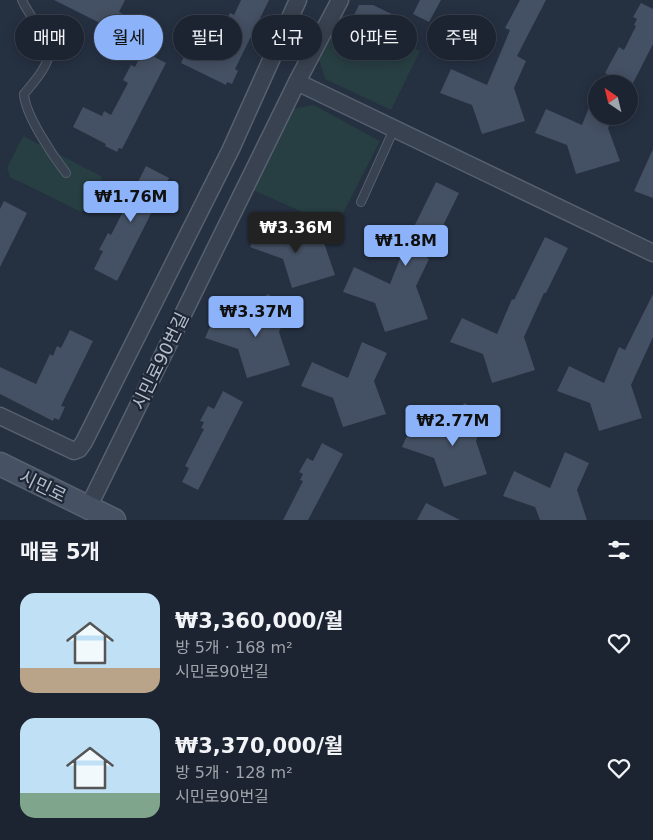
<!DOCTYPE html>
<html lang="ko">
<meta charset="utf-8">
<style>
:root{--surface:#1c2431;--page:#252c39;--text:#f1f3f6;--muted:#a0a4ab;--line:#3a414d;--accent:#8cb3fa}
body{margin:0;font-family:"DejaVu Sans","Noto Sans KR",sans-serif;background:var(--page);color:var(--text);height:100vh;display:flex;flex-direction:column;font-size:19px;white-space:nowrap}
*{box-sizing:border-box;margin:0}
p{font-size:16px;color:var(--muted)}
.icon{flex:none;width:28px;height:28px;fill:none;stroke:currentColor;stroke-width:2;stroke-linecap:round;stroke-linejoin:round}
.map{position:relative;height:520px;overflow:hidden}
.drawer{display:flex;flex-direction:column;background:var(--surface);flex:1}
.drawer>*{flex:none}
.banner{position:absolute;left:15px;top:15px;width:624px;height:45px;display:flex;gap:10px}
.needle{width:32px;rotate:325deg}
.controls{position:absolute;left:588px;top:75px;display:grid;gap:10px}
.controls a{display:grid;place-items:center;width:50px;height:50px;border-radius:50%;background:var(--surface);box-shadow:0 2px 12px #0003,0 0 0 1px var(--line);font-size:25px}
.price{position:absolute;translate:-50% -42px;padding:0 11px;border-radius:5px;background:var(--accent);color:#111;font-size:16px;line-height:32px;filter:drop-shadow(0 1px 2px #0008)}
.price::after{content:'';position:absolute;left:50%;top:30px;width:15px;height:11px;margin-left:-8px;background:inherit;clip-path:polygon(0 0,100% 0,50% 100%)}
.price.active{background:#222;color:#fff}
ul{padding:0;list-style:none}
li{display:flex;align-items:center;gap:15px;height:125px;padding:0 20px}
li span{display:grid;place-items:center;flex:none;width:140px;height:100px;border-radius:15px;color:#555}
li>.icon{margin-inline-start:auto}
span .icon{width:60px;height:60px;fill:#fffc;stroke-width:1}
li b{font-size:21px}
h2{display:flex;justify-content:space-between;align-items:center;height:60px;padding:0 20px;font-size:21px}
.pill{padding:0 18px;border-radius:22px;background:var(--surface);box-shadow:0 2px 12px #0003,0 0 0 1px var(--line);font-size:18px;line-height:45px}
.pill.active{background:var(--accent);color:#111}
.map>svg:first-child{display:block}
.green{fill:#273e42}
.building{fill:#445063}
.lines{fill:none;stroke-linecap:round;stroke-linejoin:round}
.lane-casing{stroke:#57606e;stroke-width:10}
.street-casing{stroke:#57606e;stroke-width:19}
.secondary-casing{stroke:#57606e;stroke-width:25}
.lane{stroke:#394251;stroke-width:8}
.street{stroke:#394251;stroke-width:16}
.secondary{stroke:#475164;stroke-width:22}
.labels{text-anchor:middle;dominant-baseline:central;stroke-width:4.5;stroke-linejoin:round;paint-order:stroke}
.street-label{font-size:18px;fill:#b6becb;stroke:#1e2736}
</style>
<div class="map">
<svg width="653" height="520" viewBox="0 0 653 520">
<rect width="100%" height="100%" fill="#253041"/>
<g class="green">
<polygon points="343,15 420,51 391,110 325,79 319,60"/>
<polygon points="314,105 380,141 336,227 253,190 291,109"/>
<polygon points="23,136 101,176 102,182 89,209 86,211 79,211 10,177 7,168"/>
</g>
<g class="building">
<polygon points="54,0 125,0 119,12 123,14 116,27 111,25 110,28"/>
<polygon points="241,0 269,0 235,69 238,71 232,84 227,82 226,85 181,63 192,40 209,48 223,20 225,22 230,13 234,15"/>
<polygon points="420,0 441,0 429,22 413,14"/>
<polygon points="520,0 546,0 517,56 526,61 514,88 525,121 482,134 472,105 440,93 451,69 487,85 510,30 505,28"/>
<polygon points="641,3 653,9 653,44 631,87 629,84 625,84 605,73 619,47 624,50 636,26 634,25 637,19 633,17"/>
<polygon points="359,5 373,5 408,22 399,42 352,19"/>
<polygon points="143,51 166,63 122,149 119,148 117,152 105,146 106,144 73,127 83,107 102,116 104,111 111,115 128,83 123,80 131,65 135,67"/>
<polygon points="596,90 596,116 614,116 608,128 620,161 576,174 567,145 535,133 546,109 582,125"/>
<polygon points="653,149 653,198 634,191"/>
<polygon points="146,166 169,178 117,281 94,269 103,251 99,250 108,233 111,235 129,200 125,199 133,182 137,184"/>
<polygon points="436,182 459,193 427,258 429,259 416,286 428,319 385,332 375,303 343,292 354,267 390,284 407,241"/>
<polygon points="4,201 27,213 0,267 0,209"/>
<polygon points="262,223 297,239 320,231 335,275 292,288 283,259 250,247"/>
<polygon points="545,237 568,248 546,293 544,293 524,337 535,370 492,383 483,354 450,342 462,318 497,334 512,299 514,300"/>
<polygon points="267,294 291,305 279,332 290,365 247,378 238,349 205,338 216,313 252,330"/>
<polygon points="653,294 653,337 631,385 642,418 599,431 590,403 557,391 569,366 604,383 619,347 625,350"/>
<polygon points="70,330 93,341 61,406 65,407 59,420 54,418 53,421 0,394 0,367 36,384 50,354 53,356 57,346 61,348"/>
<polygon points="362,342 387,353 374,381 386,414 343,427 333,398 301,386 312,362 348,378"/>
<polygon points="223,391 243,402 198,490 182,482 189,468 185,466 204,429 201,428 204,422 200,421 208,406 214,409"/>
<polygon points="464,403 488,414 476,441 487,474 444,487 434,458 402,447 413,422 449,439"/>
<polygon points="322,443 343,454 308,520 283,520 303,481 300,480 303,474 299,472 307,458 313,461"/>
<polygon points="565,452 589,463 577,490 587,520 540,520 535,507 503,496 514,471 550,488"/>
<polygon points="426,503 460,520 417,520"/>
</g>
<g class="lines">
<defs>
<g id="lane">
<path d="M22 0C28 14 46 36 49 47 52 63 33 83 24 94 25 115 53 156 66 173"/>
<polyline points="361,202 394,129"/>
</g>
<g id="street">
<polyline points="297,82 653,253"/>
<polyline points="0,416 74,451 79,449 84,442 231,149 298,0"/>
<polyline points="88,508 297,82 340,0"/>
</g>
<polyline id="secondary" points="0,464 114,520"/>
</defs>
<use href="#lane" class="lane-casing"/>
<use href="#street" class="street-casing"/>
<use href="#secondary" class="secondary-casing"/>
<use href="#lane" class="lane"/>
<use href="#street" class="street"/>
<use href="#secondary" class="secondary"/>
</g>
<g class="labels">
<g class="street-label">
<text transform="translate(160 361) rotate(-64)">시민로90번길</text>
<text transform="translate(43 486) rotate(26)">시민로</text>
</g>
</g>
</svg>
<div class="controls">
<a><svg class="needle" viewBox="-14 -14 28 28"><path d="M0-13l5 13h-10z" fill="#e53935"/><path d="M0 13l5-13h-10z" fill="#a0a4ab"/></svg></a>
</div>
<b class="price" style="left:131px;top:223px">₩1.76M</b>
<b class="price active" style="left:296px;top:254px">₩3.36M</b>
<b class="price" style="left:406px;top:267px">₩1.8M</b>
<b class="price" style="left:256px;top:338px">₩3.37M</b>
<b class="price" style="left:453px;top:447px">₩2.77M</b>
<div class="banner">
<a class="pill">매매</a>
<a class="pill active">월세</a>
<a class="pill">필터</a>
<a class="pill">신규</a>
<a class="pill">아파트</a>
<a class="pill">주택</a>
</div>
</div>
<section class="drawer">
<h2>매물 5개<svg class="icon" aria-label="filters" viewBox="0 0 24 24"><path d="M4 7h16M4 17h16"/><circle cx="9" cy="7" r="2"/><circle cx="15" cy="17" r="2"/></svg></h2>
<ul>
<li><span style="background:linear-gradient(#bfe0f5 75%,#b9a48a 0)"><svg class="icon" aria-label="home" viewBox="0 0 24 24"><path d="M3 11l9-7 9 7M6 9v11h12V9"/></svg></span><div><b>₩3,360,000/월</b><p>방 5개 · 168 m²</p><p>시민로90번길</p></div><svg class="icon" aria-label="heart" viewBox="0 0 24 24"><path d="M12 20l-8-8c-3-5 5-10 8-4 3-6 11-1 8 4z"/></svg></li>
<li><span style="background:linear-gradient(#bfe0f5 75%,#7fa58c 0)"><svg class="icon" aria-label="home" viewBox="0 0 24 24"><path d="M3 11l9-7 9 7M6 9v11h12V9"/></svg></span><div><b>₩3,370,000/월</b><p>방 5개 · 128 m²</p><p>시민로90번길</p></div><svg class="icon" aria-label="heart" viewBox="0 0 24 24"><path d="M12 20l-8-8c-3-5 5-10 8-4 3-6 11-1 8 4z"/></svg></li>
</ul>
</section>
